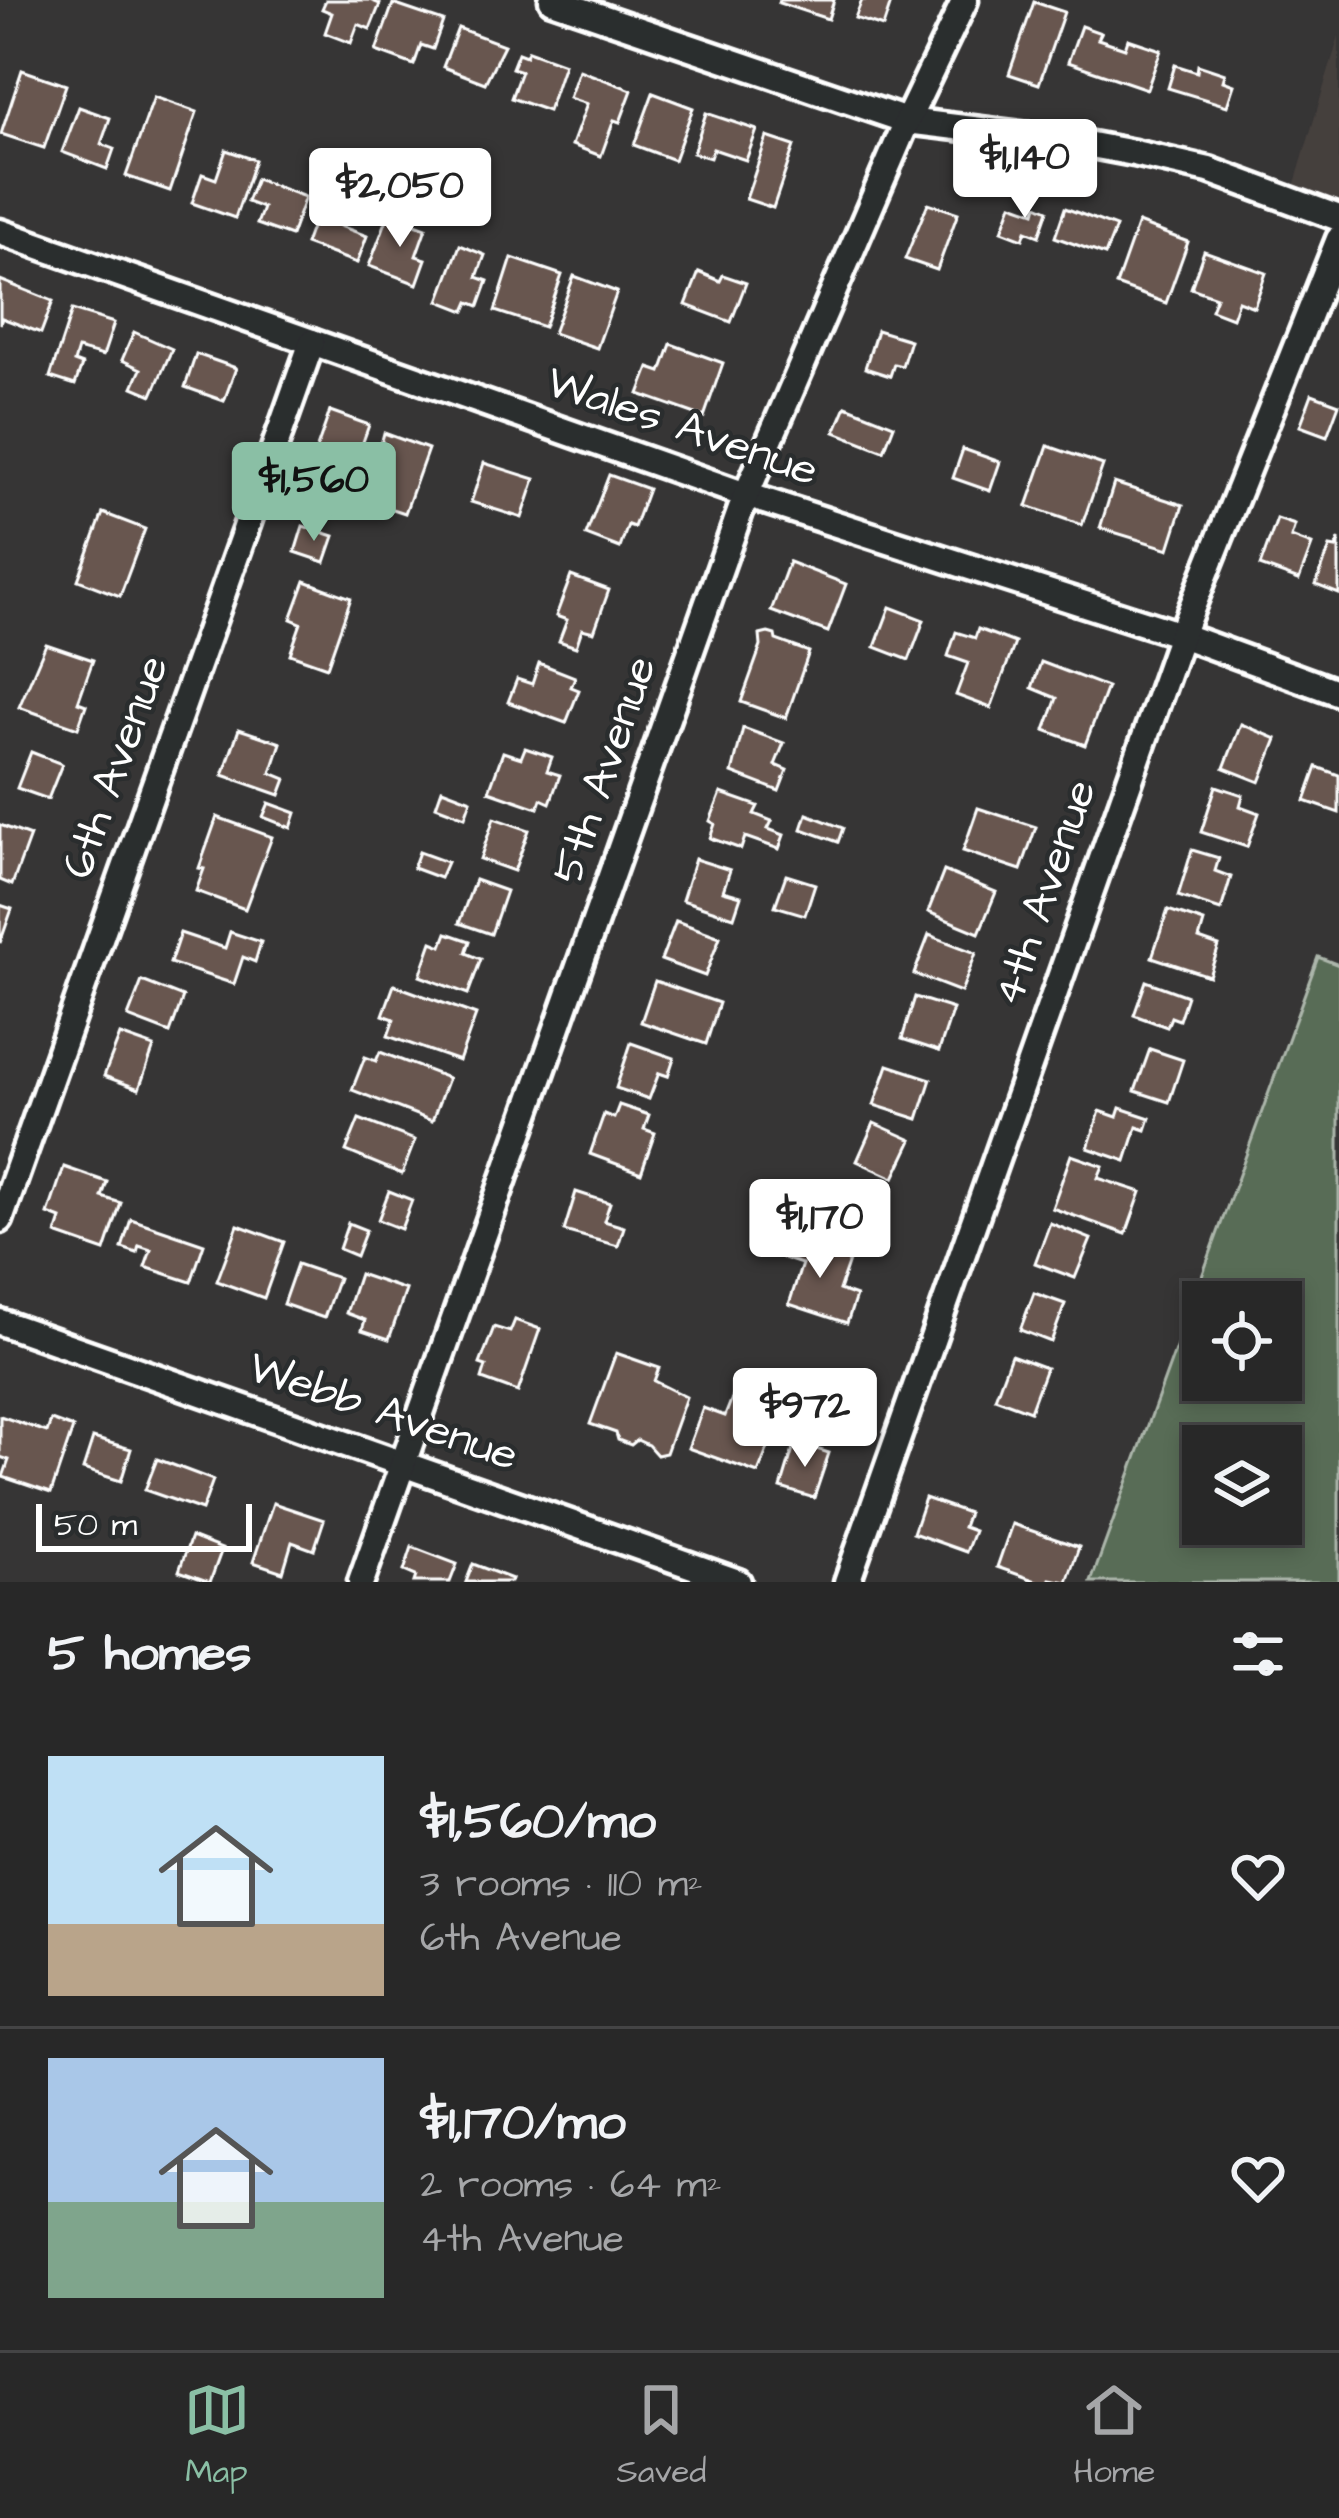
<!DOCTYPE html>
<meta charset="utf-8">
<style>
:root{--surface:#282828;--page:#343434;--text:#f1f3f6;--muted:#a5a6a8;--line:#444445;--accent:#8abfa5}
body{margin:0;font-family:"Architects Daughter",sans-serif;background:var(--page);color:var(--text);height:100vh;display:flex;flex-direction:column;font-size:45px;white-space:nowrap}
*{box-sizing:border-box;margin:0}
p{font-size:39px;color:var(--muted)}
.icon{flex:none;width:66px;height:66px;fill:none;stroke:currentColor;stroke-width:2;stroke-linecap:round;stroke-linejoin:round}
.map{position:relative;height:1582px;overflow:hidden}
.panel{display:flex;flex-direction:column;background:var(--surface);flex:1}
.panel>*{flex:none}
.buttons{position:absolute;left:1182px;top:1281px;display:grid;gap:24px}
.buttons a{display:grid;place-items:center;width:120px;height:120px;border-radius:0px;background:var(--surface);box-shadow:0 6px 18px #0003,0 0 0 3px var(--line);font-size:60px}
.scale{position:absolute;left:36px;bottom:30px;width:216px;box-sizing:border-box;padding-left:12px;border:6px solid #fff;border-top:0;font-size:33px;line-height:42px;white-space:nowrap;color:#fff;-webkit-text-stroke:9px #2a2d2e;paint-order:stroke}
.price{position:absolute;translate:-50% -102px;padding:0 27px;border-radius:12px;background:#fff;color:#222;font-size:39px;line-height:78px;filter:drop-shadow(0 3px 6px #0008)}
.price::after{content:'';position:absolute;left:50%;top:72px;width:36px;height:27px;margin-left:-18px;background:inherit;clip-path:polygon(0 0,100% 0,50% 100%)}
.price.current{background:var(--accent);color:#111}
ul{padding:0;list-style:none}
li{display:flex;align-items:center;gap:36px;height:300px;padding:0 48px}
li+li{border-top:3px solid var(--line)}
li span{display:grid;place-items:center;flex:none;width:336px;height:240px;border-radius:0px;color:#555}
li>.icon{margin-inline-start:auto}
span .icon{width:144px;height:144px;fill:#fffc;stroke-width:1}
li b{font-size:51px}
h2{display:flex;justify-content:space-between;align-items:center;height:144px;padding:0 48px;font-size:51px}
.dock{display:flex;justify-content:space-around;align-items:center;height:168px;border-top:3px solid var(--line);background:var(--surface);font-size:33px;color:var(--muted)}
.dock a{display:grid;justify-items:center;gap:6px}
.dock .current{color:var(--accent)}
.map>svg:first-child{display:block}
.built{fill:#453f3d}
.green{fill:#596c57;stroke:#acb6ab;stroke-width:3;fill-rule:evenodd}
.building{fill:#685750;stroke:#fff;stroke-width:3}
.lines{fill:none;stroke-linecap:round;stroke-linejoin:round}
.street-casing{stroke:#fff;stroke-width:33}
.street{stroke:#2a2d2e;stroke-width:24}
.labels{text-anchor:middle;dominant-baseline:central;stroke-width:9;stroke-linejoin:round;paint-order:stroke}
.street-label{font-size:45px;fill:#fff;stroke:#2a2d2e}
</style>
<div class="map">
<svg width="1339" height="1582" viewBox="0 0 1339 1582">
<rect width="100%" height="100%" fill="#363535"/>
<filter id="ink" filterUnits="userSpaceOnUse"><feTurbulence type="fractalNoise" baseFrequency=".00833" numOctaves="2"/><feDisplacementMap in="SourceGraphic" scale="24" xChannelSelector="R" yChannelSelector="G"/><feConvolveMatrix kernelMatrix="1 2 1 2 8 2 1 2 1" color-interpolation-filters="sRGB"/></filter>
<g filter="url(#ink)">
<polygon class="built" points="1339,36 1339,218 1290,200"/>
<path class="green" d="M1318 957 1339 965V1582H1091ZM1281 1302V1380H1203V1302ZM1281 1446V1524H1203V1446Z"/>
<g class="building">
<polygon points="326,0 370,0 380,4 370,29 358,24 351,43 325,33 332,13 322,9"/>
<polygon points="780,0 834,0 828,19 779,3"/>
<polygon points="862,0 892,0 883,27 855,18"/>
<polygon points="1034,2 1064,12 1039,84 1009,74"/>
<polygon points="393,4 443,21 433,49 421,45 414,65 376,51"/>
<polygon points="1081,26 1101,33 1098,39 1125,48 1128,39 1161,50 1147,89 1068,62"/>
<polygon points="458,28 504,45 485,83 443,67"/>
<polygon points="528,51 564,64 548,111 511,98 521,71 512,68 518,53 526,56"/>
<polygon points="1175,65 1197,72 1198,65 1225,74 1223,81 1234,85 1227,106 1168,88"/>
<polygon points="22,70 66,85 44,148 1,134"/>
<polygon points="579,70 632,90 620,122 614,120 601,156 572,145 587,104 569,98"/>
<polygon points="653,93 693,108 674,160 634,145"/>
<polygon points="154,97 197,112 170,191 126,176"/>
<polygon points="79,107 110,118 101,144 114,149 107,169 62,152"/>
<polygon points="706,113 757,130 746,160 713,149 710,158 693,153"/>
<polygon points="767,137 794,146 773,208 746,199"/>
<polygon points="226,150 255,160 235,218 192,203 202,174 216,179"/>
<polygon points="256,179 305,197 291,236 257,224 263,208 247,202"/>
<polygon points="323,195 348,203 340,226 367,236 357,263 305,244"/>
<polygon points="928,203 958,213 937,270 905,259"/>
<polygon points="1012,204 1035,212 1037,205 1048,210 1039,236 1026,231 1023,239 1002,231"/>
<polygon points="1065,208 1116,227 1105,255 1055,237"/>
<polygon points="389,214 426,228 416,256 426,259 417,284 369,266"/>
<polygon points="1138,223 1188,242 1166,303 1116,285"/>
<polygon points="460,245 485,255 477,277 488,281 479,306 469,302 465,311 439,301"/>
<polygon points="1204,251 1266,273 1254,307 1238,301 1232,318 1211,310 1216,297 1191,288"/>
<polygon points="512,258 562,275 544,327 495,311"/>
<polygon points="699,272 720,281 723,275 746,283 731,322 686,305"/>
<polygon points="574,276 617,292 597,348 553,333"/>
<polygon points="0,280 53,301 41,333 2,318 0,324"/>
<polygon points="72,310 114,323 103,356 78,349 74,362 82,365 75,385 50,377"/>
<polygon points="877,330 910,340 902,366 894,364 890,376 865,368"/>
<polygon points="134,332 172,349 152,395 133,387 141,369 122,360"/>
<polygon points="671,344 723,363 704,417 639,394 649,368 661,372"/>
<polygon points="196,354 236,368 224,401 185,387"/>
<polygon points="1312,394 1339,404 1327,436 1300,426"/>
<polygon points="846,406 894,425 884,451 835,432"/>
<polygon points="330,411 369,425 352,473 313,459"/>
<polygon points="384,433 428,449 405,513 366,500"/>
<polygon points="1048,446 1103,465 1082,525 1027,506"/>
<polygon points="963,449 1000,462 990,491 953,478"/>
<polygon points="484,463 535,479 522,518 471,502"/>
<polygon points="609,475 648,489 634,527 628,525 620,548 586,535"/>
<polygon points="1114,483 1183,505 1169,549 1100,528"/>
<polygon points="103,513 145,529 120,596 78,580"/>
<polygon points="1277,519 1295,525 1291,537 1312,545 1299,580 1260,566"/>
<polygon points="303,526 334,536 325,562 295,552"/>
<polygon points="1339,539 1339,594 1316,585 1330,547 1336,548"/>
<polygon points="789,562 846,584 828,632 771,611"/>
<polygon points="571,576 609,590 594,632 582,629 576,647 559,641 567,620 556,616"/>
<polygon points="305,581 351,598 327,667 290,654 301,623 291,619"/>
<polygon points="890,607 924,620 909,660 875,647"/>
<polygon points="978,629 1015,643 991,708 956,695 968,663 948,656 956,632 975,638"/>
<polygon points="768,633 775,635 776,640 809,652 786,718 741,702 761,646 760,635"/>
<polygon points="46,644 93,660 78,702 86,705 78,728 19,707"/>
<polygon points="1041,662 1107,687 1085,745 1045,730 1057,698 1032,688"/>
<polygon points="539,663 575,677 571,687 579,690 566,723 508,702 517,679 532,684"/>
<polygon points="1241,724 1277,739 1260,782 1224,768"/>
<polygon points="743,728 784,743 775,765 787,770 779,791 732,773"/>
<polygon points="239,729 281,743 271,773 286,779 280,795 223,775"/>
<polygon points="525,748 552,757 547,771 560,775 550,803 541,799 538,808 489,791 503,752 521,758"/>
<polygon points="31,752 62,764 48,799 17,788"/>
<polygon points="1317,767 1339,775 1339,813 1305,801"/>
<polygon points="1216,786 1243,795 1240,806 1259,813 1247,847 1201,832"/>
<polygon points="442,789 471,800 465,817 436,806"/>
<polygon points="721,793 758,806 754,814 772,821 768,829 784,835 779,849 745,837 741,849 710,838 715,824 710,821"/>
<polygon points="269,803 296,813 291,828 263,817"/>
<polygon points="978,808 1036,827 1021,870 963,851"/>
<polygon points="807,814 843,828 838,842 802,829"/>
<polygon points="217,817 272,837 245,909 196,891 204,869 199,868"/>
<polygon points="494,818 529,830 514,871 480,859"/>
<polygon points="0,825 30,836 12,885 0,880"/>
<polygon points="1192,850 1219,858 1215,871 1231,877 1221,910 1178,896"/>
<polygon points="419,852 447,862 440,878 413,868"/>
<polygon points="695,859 730,870 723,891 741,896 734,917 682,900"/>
<polygon points="944,871 996,892 979,933 928,912"/>
<polygon points="786,875 815,884 805,915 775,906"/>
<polygon points="475,880 506,891 491,934 459,923"/>
<polygon points="0,905 12,909 0,943"/>
<polygon points="1168,910 1204,922 1199,939 1219,946 1209,976 1152,957"/>
<polygon points="676,921 720,937 705,976 661,960"/>
<polygon points="230,932 261,942 255,962 243,957 234,984 170,963 180,933 225,948"/>
<polygon points="447,933 470,941 466,953 481,959 468,994 420,976 432,942 442,946"/>
<polygon points="929,935 976,953 961,992 914,974"/>
<polygon points="142,981 183,997 170,1033 128,1017"/>
<polygon points="655,981 719,1003 706,1044 641,1022"/>
<polygon points="1146,981 1187,996 1179,1020 1171,1017 1167,1027 1134,1015"/>
<polygon points="394,985 476,1015 459,1061 388,1036 394,1019 383,1015"/>
<polygon points="915,997 953,1009 939,1051 902,1039"/>
<polygon points="120,1035 154,1047 139,1089 104,1076"/>
<polygon points="631,1043 674,1058 668,1076 659,1073 649,1099 616,1088"/>
<polygon points="1150,1049 1183,1060 1169,1102 1135,1091"/>
<polygon points="380,1052 448,1078 432,1121 352,1090 365,1057 376,1061"/>
<polygon points="888,1065 931,1079 918,1119 874,1105"/>
<polygon points="619,1105 649,1115 644,1129 655,1133 641,1173 590,1154 604,1114 614,1118"/>
<polygon points="1120,1108 1150,1118 1146,1130 1137,1127 1126,1161 1088,1148 1100,1111 1117,1117"/>
<polygon points="359,1119 415,1140 402,1174 346,1151"/>
<polygon points="874,1123 912,1140 894,1178 857,1161"/>
<polygon points="1071,1155 1103,1166 1098,1178 1141,1192 1126,1234 1052,1208"/>
<polygon points="64,1167 107,1182 102,1197 121,1203 105,1251 56,1234 61,1219 48,1214"/>
<polygon points="389,1191 412,1200 401,1229 378,1220"/>
<polygon points="576,1192 610,1203 604,1221 624,1227 618,1246 564,1231"/>
<polygon points="851,1196 883,1207 870,1243 815,1223 824,1197 847,1205"/>
<polygon points="131,1219 204,1244 191,1282 145,1267 151,1250 139,1246 137,1253 122,1248"/>
<polygon points="348,1223 366,1230 356,1256 339,1249"/>
<polygon points="1050,1223 1091,1239 1075,1278 1035,1263"/>
<polygon points="238,1225 284,1242 264,1298 217,1281"/>
<polygon points="790,1238 850,1258 839,1290 856,1296 847,1323 789,1304 802,1264 783,1258"/>
<polygon points="297,1264 338,1278 324,1318 283,1304"/>
<polygon points="359,1274 406,1290 389,1339 362,1330 365,1320 346,1313"/>
<polygon points="1034,1293 1065,1304 1051,1342 1020,1330"/>
<polygon points="515,1320 540,1329 518,1392 482,1379 486,1366 480,1364 494,1327 510,1332"/>
<polygon points="616,1353 659,1368 654,1381 686,1397 666,1453 657,1455 648,1445 637,1440 631,1445 618,1440 616,1433 590,1424"/>
<polygon points="1011,1355 1046,1368 1030,1411 995,1398"/>
<polygon points="734,1393 768,1405 755,1440 769,1445 758,1473 688,1448 703,1408 725,1416"/>
<polygon points="0,1416 47,1432 51,1420 73,1428 51,1493 3,1477 9,1460 0,1457"/>
<polygon points="93,1438 131,1449 121,1481 83,1469"/>
<polygon points="795,1442 829,1453 814,1498 781,1488"/>
<polygon points="157,1459 213,1480 202,1510 145,1490"/>
<polygon points="925,1498 968,1513 963,1527 974,1531 966,1552 913,1533"/>
<polygon points="273,1503 324,1520 314,1550 292,1542 283,1572 253,1562"/>
<polygon points="1012,1524 1079,1547 1067,1582 1050,1579 1049,1582 1039,1582 997,1567"/>
<polygon points="191,1537 222,1549 210,1582 179,1571"/>
<polygon points="412,1547 457,1564 450,1582 414,1582 416,1576 404,1571"/>
<polygon points="473,1564 512,1579 511,1582 466,1582"/>
</g>
<g class="lines">
<defs>
<g id="street">
<polyline points="552,0 907,121 1070,141 1134,153 1209,170 1339,218"/>
<polyline points="0,232 746,495 1181,635 1339,693"/>
<polyline points="0,1220 312,342"/>
<polyline points="0,1322 738,1582"/>
<polyline points="361,1582 746,495 907,121 965,0"/>
<polyline points="847,1582 1181,635 1339,239"/>
</g>
</defs>
<use href="#street" class="street-casing"/>
<use href="#street" class="street"/>
</g>
</g>
<g class="labels">
<g class="street-label">
<text transform="translate(682 427) rotate(19)">Wales Avenue</text>
<text transform="translate(116 767) rotate(-70)">6th Avenue</text>
<text transform="translate(605 770) rotate(-71)">5th Avenue</text>
<text transform="translate(1045 893) rotate(-71)">4th Avenue</text>
<text transform="translate(383 1412) rotate(19)">Webb Avenue</text>
</g>
</g>
</svg>
<div class="buttons">
<a><svg class="icon" aria-label="locate" viewBox="0 0 24 24"><circle cx="12" cy="12" r="6"/><path d="M12 2v4M12 18v4M2 12h4M18 12h4"/></svg></a>
<a><svg class="icon" aria-label="layers" viewBox="0 0 24 24"><path d="M12 4l9 5-9 5-9-5zM3 14l9 5 9-5"/></svg></a>
</div>
<div class="scale">50 m</div>
<b class="price" style="left:1025px;top:221px">$1,140</b>
<b class="price" style="left:400px;top:250px">$2,050</b>
<b class="price current" style="left:314px;top:544px">$1,560</b>
<b class="price" style="left:820px;top:1281px">$1,170</b>
<b class="price" style="left:805px;top:1470px">$972</b>
</div>
<section class="panel">
<h2>5 homes<svg class="icon" aria-label="filters" viewBox="0 0 24 24"><path d="M4 7h16M4 17h16"/><circle cx="9" cy="7" r="2"/><circle cx="15" cy="17" r="2"/></svg></h2>
<ul>
<li><span style="background:linear-gradient(#bfe0f5 70%,#b9a48a 0)"><svg class="icon" aria-label="home" viewBox="0 0 24 24"><path d="M3 11l9-7 9 7M6 9v11h12V9"/></svg></span><div><b>$1,560/mo</b><p>3 rooms · 110 m²</p><p>6th Avenue</p></div><svg class="icon" aria-label="heart" viewBox="0 0 24 24"><path d="M12 20l-8-8c-3-5 5-10 8-4 3-6 11-1 8 4z"/></svg></li>
<li><span style="background:linear-gradient(#a9c7e8 60%,#7fa58c 0)"><svg class="icon" aria-label="home" viewBox="0 0 24 24"><path d="M3 11l9-7 9 7M6 9v11h12V9"/></svg></span><div><b>$1,170/mo</b><p>2 rooms · 64 m²</p><p>4th Avenue</p></div><svg class="icon" aria-label="heart" viewBox="0 0 24 24"><path d="M12 20l-8-8c-3-5 5-10 8-4 3-6 11-1 8 4z"/></svg></li>
</ul>
</section>
<nav class="dock">
<a class="current"><svg class="icon" aria-label="map" viewBox="0 0 24 24"><path d="M3 6l6-2 6 2 6-2v14l-6 2-6-2-6 2zM9 4v14M15 6v14"/></svg>Map</a>
<a><svg class="icon" aria-label="saved" viewBox="0 0 24 24"><path d="M7 4h10v16l-5-4-5 4z"/></svg>Saved</a>
<a><svg class="icon" aria-label="home" viewBox="0 0 24 24"><path d="M3 11l9-7 9 7M6 9v11h12V9"/></svg>Home</a>
</nav>
